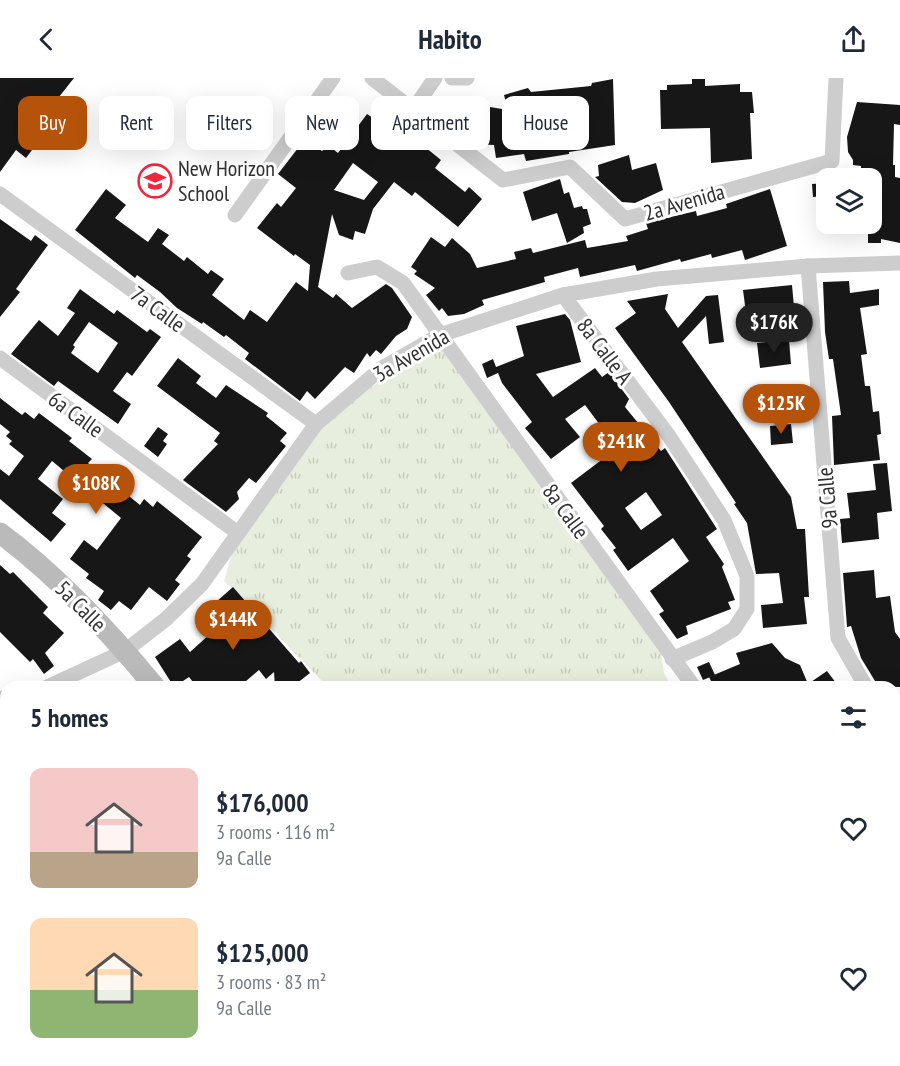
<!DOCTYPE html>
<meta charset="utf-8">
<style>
:root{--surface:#fff;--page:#f6f6f7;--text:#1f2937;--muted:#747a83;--accent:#b45309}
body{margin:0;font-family:"PT Sans Narrow",sans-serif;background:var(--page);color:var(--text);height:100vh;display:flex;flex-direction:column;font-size:22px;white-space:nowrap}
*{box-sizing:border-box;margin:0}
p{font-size:20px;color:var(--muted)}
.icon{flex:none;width:33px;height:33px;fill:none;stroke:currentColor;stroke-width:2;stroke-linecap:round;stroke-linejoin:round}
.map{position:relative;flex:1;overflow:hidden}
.panel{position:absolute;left:0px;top:603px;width:900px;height:386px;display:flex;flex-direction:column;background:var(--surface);border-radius:18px 18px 0 0;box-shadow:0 6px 24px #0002}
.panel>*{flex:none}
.guide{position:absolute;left:18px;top:18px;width:864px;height:54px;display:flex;gap:12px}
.controls{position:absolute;left:816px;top:90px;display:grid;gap:12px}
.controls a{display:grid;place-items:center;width:66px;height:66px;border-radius:12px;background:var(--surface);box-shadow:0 6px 24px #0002;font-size:30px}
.price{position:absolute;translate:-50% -51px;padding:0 14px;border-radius:21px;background:var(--accent);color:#fff;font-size:20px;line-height:39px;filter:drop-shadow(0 2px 3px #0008)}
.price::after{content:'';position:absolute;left:50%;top:36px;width:18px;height:14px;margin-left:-9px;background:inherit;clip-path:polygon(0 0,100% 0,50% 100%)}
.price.active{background:#222;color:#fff}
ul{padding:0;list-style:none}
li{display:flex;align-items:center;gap:18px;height:150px;padding:0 30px}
li span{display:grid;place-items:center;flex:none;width:168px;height:120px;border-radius:12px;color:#555}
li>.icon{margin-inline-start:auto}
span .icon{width:72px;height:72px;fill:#fffc;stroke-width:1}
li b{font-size:26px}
h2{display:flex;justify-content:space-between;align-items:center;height:72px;padding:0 30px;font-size:26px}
.tag{padding:0 21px;border-radius:12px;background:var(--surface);box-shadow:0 6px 24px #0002;font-size:21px;line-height:54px}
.tag.active{background:var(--accent);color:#fff}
header{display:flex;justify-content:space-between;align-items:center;height:78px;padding:0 30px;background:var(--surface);font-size:27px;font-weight:700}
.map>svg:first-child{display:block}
.grass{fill:url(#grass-tufts)}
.building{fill:#171717;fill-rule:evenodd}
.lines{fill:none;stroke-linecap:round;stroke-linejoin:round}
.street{stroke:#cdcdcd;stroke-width:15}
.secondary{stroke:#bababa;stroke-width:21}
.labels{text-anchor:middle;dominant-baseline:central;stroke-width:6;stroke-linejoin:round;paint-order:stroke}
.poi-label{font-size:22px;fill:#303030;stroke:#fff;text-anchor:start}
.street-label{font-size:22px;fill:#303030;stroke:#fff}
</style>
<header><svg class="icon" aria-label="back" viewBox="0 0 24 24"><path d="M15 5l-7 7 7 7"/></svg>Habito<svg class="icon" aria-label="share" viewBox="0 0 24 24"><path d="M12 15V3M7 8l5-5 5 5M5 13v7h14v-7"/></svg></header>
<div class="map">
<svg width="900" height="988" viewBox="0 0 900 988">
<defs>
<pattern id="grass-tufts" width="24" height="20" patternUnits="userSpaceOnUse" patternTransform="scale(1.5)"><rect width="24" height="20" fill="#e7eedd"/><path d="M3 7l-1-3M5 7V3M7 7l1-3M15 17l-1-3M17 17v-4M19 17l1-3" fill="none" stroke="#c6ccbe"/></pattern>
</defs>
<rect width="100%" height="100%" fill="#fff"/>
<g class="grass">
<polygon points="438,265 661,574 664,595 672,609 327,608 224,503 238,455 316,346"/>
<polygon points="480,983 557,983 550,988 484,988"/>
</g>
<g class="building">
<polygon points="0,0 74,0 28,58 38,64 26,80 16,72 0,94"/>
<polygon points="613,1 615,67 569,74 569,76 526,83 524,76 496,80 494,67 473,66 432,34 435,18 458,25 460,22 479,25 478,27 508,32 504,17 528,10 531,14 591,8 592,5"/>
<polygon points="692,1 705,1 705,8 740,6 740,14 752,14 754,35 750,35 752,81 711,85 710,50 661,51 660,12 667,12 667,7 692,6"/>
<polygon points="857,24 900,27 900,47 894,46 893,87 895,87 895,99 900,100 900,165 881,161 881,165 868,165 868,146 872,146 872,94 861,94 861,88 853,87 853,82 848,74 847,59"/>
<path d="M367 36 376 42 379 38 402 54 404 52 441 82 435 90 465 114 469 109 482 121 458 149 415 114 412 118 394 104 373 131 365 156 355 153 353 162 339 157 332 136 318 209 333 220 336 216 352 230 386 206 392 210 412 239 407 251 396 258 381 276 376 272 370 279 367 275 354 295 345 289 315 321 307 313 300 323 245 281 249 275 226 257 224 259 203 244 202 246 177 230 160 214 137 197 135 200 75 152 106 111 126 127 115 140 148 164 158 150 169 157 162 166 184 183 187 179 208 196 211 192 224 201 212 217 244 242 250 232 267 244 296 204 308 213 310 187 295 176 294 178 257 150 277 125 281 129 296 110 278 96 305 61 322 73 329 68 338 75ZM353 85 378 104 364 122 334 112Z"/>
<polygon points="629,77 632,92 656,85 663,112 635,125 622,124 595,99 599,98 598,87"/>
<polygon points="560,101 564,116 569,114 574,130 582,128 583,131 587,131 591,146 583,149 584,155 567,165 557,135 532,143 523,114"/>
<polygon points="826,105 826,118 813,119 812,106"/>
<polygon points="770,111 787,168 745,182 742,172 712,180 711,176 681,184 680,181 637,193 635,187 580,199 578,190 544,199 545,204 482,222 484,227 464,236 448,238 442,230 439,233 426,217 435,210 414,196 417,193 411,189 431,159 445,169 452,160 470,176 477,190 516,181 514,174 531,170 533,175 585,162 587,170 628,163 626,158 648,151 646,145 696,133 697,138 727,130 726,126"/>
<polygon points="0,141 31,163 35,157 48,167 16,211 20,214 0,239"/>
<polygon points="849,203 850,215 879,211 879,227 860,230 867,276 861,277 865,308 870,308 873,334 879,333 881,356 877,357 880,382 834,387 832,338 841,337 833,281 829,281 825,254 823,204"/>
<polygon points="792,207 794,229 746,235 743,212"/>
<path d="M80 211 114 236 117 232 147 254 150 251 161 259 132 298 127 294 113 313 131 326 118 346 58 303 54 308 11 276 39 242 58 258 75 235 67 230ZM89 244 118 265 98 295 71 275 75 269 73 267Z"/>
<polygon points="668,216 665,231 678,250 706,218 718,217 724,264 709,266 706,238 682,264 791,419 797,451 805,451 809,519 804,519 807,546 763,550 761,527 783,525 779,495 756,496 747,445 734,426 736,425 669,324 615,250 636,235 627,223"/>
<path d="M565 236 570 242 581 284 536 296 553 319 595 290 602 299 609 294 629 321 625 329 661 373 665 370 717 451 706 459 724 486 722 489 735 522 728 524 731 531 686 548 688 556 677 561 659 536 664 533 650 513 689 483 673 460 628 493 613 472 616 470 601 451 604 448 571 405 608 377 594 358 603 351 585 327 565 341 580 359 551 381 525 350 532 344 502 305 498 295 487 300 482 286 493 281 496 289 524 278 516 248ZM646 414 662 437 641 452 625 430Z"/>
<polygon points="789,262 791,286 760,290 757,265"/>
<polygon points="178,280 201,298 196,305 216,320 226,307 268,335 266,338 287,355 280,363 286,368 256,405 249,400 237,414 239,421 226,434 183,402 218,366 214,363 220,355 157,308"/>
<polygon points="0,320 22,337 25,334 34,341 39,335 72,360 69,363 92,381 88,385 140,427 144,421 153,429 157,423 202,459 187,478 191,481 175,502 180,506 167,523 149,509 131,532 119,523 111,532 98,522 104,513 86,500 89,496 70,481 84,462 97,472 121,440 52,383 38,401 63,421 52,435 66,446 51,464 0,421 0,391 9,398 24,378 9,366 12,363 6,358 10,354 0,346"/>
<polygon points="791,346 793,365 771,367 770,348"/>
<polygon points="158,349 168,356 163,363 167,366 158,379 144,368"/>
<polygon points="887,385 892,433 877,435 879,461 842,465 840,441 850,440 847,415 876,412 873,386"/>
<polygon points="0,487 10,496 13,494 48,529 43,535 64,555 45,575 54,588 44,596 33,581 30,584 0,554"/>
<polygon points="874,492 876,520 890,518 895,554 900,561 900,609 881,609 875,603 861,580 851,548 847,549 843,495"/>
<polygon points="233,509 299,585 301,583 310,595 292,609 275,609 274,594 266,601 259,592 239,609 211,609 206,604 197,609 189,599 174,609 155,579 180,561 190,574 220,547 207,532"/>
<polygon points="772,565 785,580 800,587 808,606 827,593 839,609 714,609 709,599 740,586 736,575"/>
<polygon points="709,584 715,597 703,602 697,589"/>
</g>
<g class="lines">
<g class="street">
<polyline points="372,0 503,102 570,89 625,141 832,83 836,0"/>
<polyline points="452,0 467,0"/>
<polyline points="413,32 435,0"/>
<polyline points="0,116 316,346"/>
<polyline points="235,137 333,0"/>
<polyline points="808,188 838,560 866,609"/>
<polyline points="348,195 377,189 403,205 694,609"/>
<polyline points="563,217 669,358 724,442 747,498 747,531 734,551 712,564 672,581"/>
<polyline points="0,280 238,455"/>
<polyline points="47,609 125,573 166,541 202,506 316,346 382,290 440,257 563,217 657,201 808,188 900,185"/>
<polyline points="0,621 6,619"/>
<polyline points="894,642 900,650"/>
<polyline points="0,769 6,768"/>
<polyline points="0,853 6,861"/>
<polyline points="894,857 900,865"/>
<polyline points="104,982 109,988"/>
<polyline points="279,982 283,988"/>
<polyline points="823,982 828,988"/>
</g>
<g class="secondary">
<path d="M0 455C58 498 109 553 155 609"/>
<polyline points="894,729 900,725"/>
<polyline points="894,766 900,761"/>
<polyline points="460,982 465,988"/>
<polyline points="576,988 582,982"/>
<polyline points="626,988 632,982"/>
</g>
</g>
<defs>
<symbol id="school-ring" viewBox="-11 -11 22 22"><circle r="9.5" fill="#fff" stroke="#f4263d" stroke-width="1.5"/><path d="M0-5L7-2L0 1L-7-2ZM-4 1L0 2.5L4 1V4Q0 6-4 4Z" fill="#f4263d"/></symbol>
</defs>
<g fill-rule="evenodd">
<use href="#school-ring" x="136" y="84" width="38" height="38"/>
</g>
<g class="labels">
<g class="poi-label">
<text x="178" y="90">New Horizon<tspan x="178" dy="25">School</tspan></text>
</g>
<g class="street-label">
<text transform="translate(684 124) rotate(-16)">2a Avenida</text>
<text transform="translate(158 231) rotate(36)">7a Calle</text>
<text transform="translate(605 273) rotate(53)">8a Calle A</text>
<text transform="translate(411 277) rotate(-30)">3a Avenida</text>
<text transform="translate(76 336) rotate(36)">6a Calle</text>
<text transform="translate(827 420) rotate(-95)">9a Calle</text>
<text transform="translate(566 433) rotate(54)">8a Calle</text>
<text transform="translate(81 528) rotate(45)">5a Calle</text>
</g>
</g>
</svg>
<div class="controls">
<a><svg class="icon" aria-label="layers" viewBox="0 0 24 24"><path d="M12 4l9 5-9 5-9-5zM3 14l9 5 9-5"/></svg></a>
</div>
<b class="price active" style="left:774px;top:276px">$176K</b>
<b class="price" style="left:781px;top:357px">$125K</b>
<b class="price" style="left:621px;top:395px">$241K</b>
<b class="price" style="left:96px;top:437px">$108K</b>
<b class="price" style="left:233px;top:573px">$144K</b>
<div class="guide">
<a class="tag active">Buy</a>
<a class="tag">Rent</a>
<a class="tag">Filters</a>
<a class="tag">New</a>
<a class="tag">Apartment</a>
<a class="tag">House</a>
</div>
<section class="panel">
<h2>5 homes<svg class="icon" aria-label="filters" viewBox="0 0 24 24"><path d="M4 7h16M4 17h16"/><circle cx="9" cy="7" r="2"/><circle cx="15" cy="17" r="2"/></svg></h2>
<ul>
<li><span style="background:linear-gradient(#f6c9c9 70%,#b9a48a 0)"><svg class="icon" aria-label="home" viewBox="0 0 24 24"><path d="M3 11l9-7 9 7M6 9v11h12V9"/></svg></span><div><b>$176,000</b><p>3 rooms · 116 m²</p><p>9a Calle</p></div><svg class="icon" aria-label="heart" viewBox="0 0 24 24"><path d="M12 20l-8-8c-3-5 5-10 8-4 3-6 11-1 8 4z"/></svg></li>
<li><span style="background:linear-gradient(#ffd9b3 60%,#8fb573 0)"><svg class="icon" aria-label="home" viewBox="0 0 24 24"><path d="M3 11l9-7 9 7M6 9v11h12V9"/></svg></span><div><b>$125,000</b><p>3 rooms · 83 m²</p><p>9a Calle</p></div><svg class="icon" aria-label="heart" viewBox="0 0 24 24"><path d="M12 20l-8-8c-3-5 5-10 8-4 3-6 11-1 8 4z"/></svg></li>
</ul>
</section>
</div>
